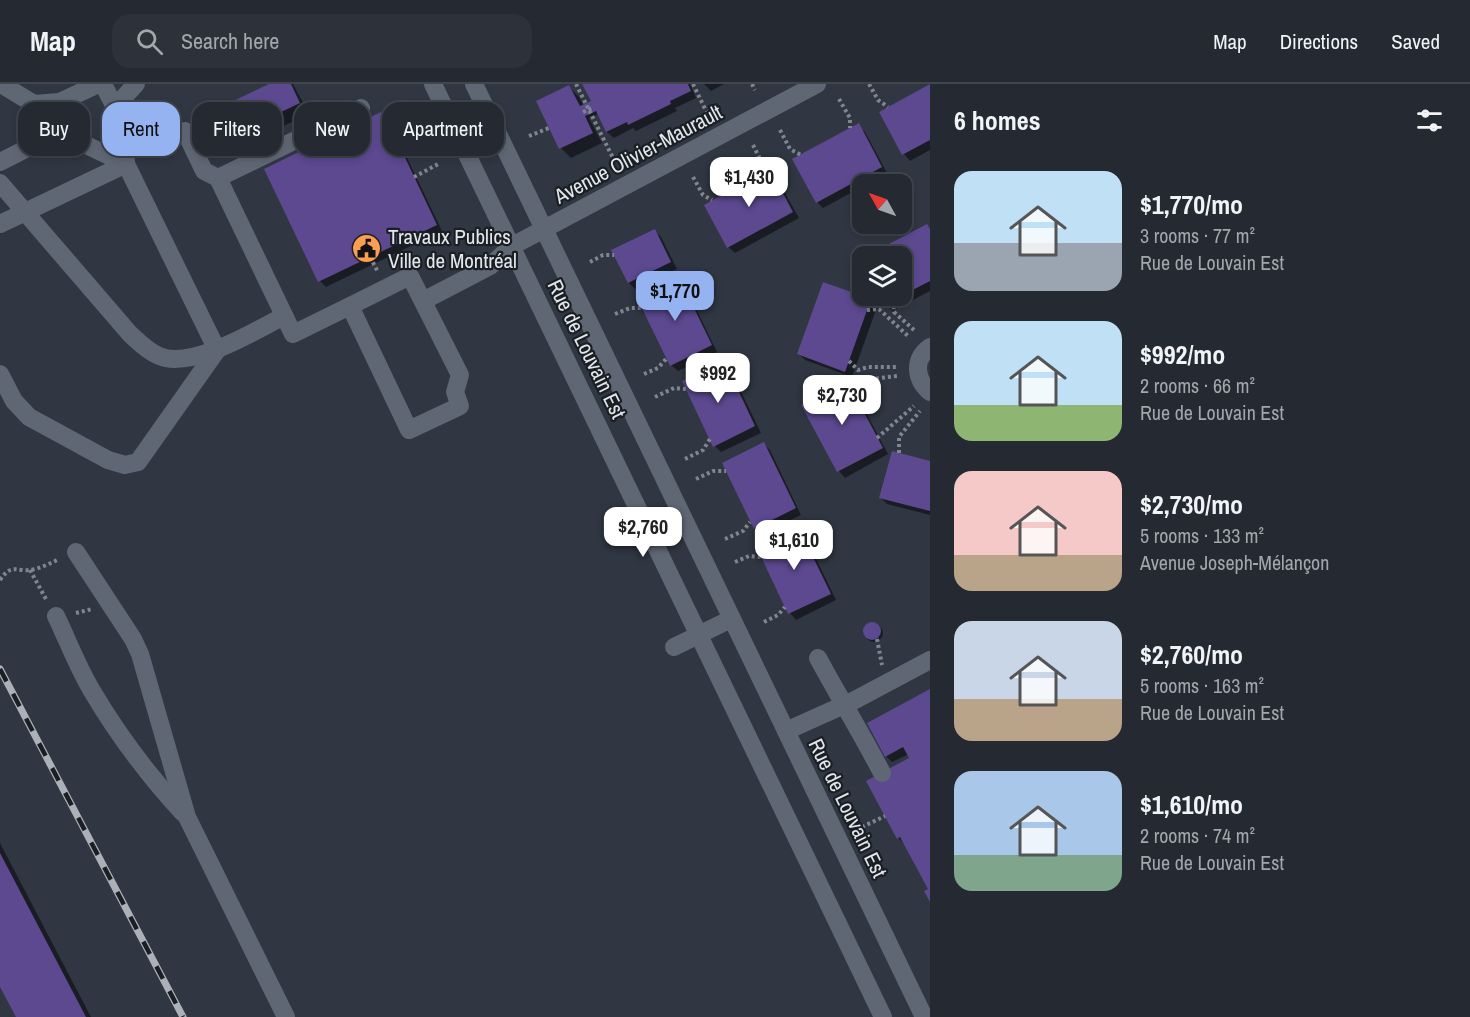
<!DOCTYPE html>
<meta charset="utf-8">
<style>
:root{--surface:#242932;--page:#2c313a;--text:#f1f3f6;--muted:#a3a6ac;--line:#41454d;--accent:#95b2f1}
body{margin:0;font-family:"Archivo Narrow",sans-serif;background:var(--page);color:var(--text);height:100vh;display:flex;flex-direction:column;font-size:22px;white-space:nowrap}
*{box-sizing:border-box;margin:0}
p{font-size:20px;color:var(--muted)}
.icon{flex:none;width:33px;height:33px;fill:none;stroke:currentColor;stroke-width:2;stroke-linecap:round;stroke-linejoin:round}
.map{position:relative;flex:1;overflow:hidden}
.details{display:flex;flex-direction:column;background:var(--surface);width:540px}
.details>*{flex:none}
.top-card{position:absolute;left:18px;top:18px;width:570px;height:54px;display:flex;gap:12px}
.needle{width:39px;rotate:310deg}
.fabs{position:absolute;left:852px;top:90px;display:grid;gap:12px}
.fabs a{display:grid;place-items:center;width:60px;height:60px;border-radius:12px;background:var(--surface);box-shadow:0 3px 9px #0003,0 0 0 2px var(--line);font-size:30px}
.price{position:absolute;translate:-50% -51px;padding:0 14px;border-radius:12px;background:#fff;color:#222;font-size:20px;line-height:39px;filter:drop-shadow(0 2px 3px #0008)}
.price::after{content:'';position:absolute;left:50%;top:36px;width:18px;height:14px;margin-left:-9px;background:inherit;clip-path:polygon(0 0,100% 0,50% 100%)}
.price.active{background:var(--accent);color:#111}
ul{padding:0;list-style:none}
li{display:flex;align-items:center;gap:18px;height:150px;padding:0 24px}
li span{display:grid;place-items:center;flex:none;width:168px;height:120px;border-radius:18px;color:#555}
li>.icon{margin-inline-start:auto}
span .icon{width:72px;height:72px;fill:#fffc;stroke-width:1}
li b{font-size:26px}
h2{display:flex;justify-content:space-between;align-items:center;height:72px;padding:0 24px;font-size:26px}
.tag{padding:0 21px;border-radius:18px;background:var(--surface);box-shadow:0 3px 9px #0003,0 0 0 2px var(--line);font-size:21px;line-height:54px}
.tag.active{background:var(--accent);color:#111}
header{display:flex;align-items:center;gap:36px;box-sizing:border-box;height:84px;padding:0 30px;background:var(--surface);border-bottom:2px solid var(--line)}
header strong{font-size:28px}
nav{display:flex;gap:33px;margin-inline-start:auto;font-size:21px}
.search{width:420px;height:54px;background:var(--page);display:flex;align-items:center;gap:15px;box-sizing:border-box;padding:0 21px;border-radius:18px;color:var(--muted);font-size:22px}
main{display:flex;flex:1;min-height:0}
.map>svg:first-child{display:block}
.shadow{fill:#0007}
.building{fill:#5c4990}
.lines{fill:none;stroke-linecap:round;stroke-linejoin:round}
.path{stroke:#80868f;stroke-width:4;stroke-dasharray:3 3;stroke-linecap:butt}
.minor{stroke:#606774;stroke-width:18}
.rail-casing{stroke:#abb1b9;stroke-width:7}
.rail{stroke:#1b1e23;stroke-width:4.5;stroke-dasharray:14;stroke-linecap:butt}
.labels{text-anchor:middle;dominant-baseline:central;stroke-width:4.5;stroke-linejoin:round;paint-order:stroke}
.street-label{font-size:21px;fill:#e2e7ee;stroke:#1b1e23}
.poi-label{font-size:21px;fill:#e2e7ee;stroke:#1b1e23;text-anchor:start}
</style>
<header>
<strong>Map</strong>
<div class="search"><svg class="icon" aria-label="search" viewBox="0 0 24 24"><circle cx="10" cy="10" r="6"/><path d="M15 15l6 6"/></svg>Search here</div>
<nav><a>Map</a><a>Directions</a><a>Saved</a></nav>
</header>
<main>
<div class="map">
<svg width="930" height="933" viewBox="0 0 930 933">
<rect width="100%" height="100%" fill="#303742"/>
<g class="shadow">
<polygon points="272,0 293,0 309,30 217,73 207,63"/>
<polygon points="584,0 690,0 696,14 675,24 677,27 636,47 633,44 614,54 607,48 598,30 589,34 602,59 571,74 561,64 538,18 569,3 579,13 584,22 593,18"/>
<polygon points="704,0 724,0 711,7"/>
<polygon points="930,2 930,66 910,77 904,70 881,28"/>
<polygon points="382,29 389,36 442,147 326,203 320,197"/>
<polygon points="858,41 865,48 887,89 867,100 862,100 862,103 823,124 817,118"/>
<polygon points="770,86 776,93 799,134 735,169 728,163"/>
<polygon points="927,142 930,145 930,207 892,227 880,212 902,212 902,172 870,172"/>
<polygon points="655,147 661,153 677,185 635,205 629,199"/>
<polygon points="680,197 686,204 717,268 678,287 671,281"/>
<polygon points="870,216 877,223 852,293 805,276 799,270"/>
<polygon points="723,278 730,285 761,349 721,368 715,362"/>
<polygon points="846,298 853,304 888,370 845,394 839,387 803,321"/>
<polygon points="763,360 770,366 801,431 761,450 755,444"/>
<polygon points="930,378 930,431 887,420 881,414"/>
<polygon points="798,445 805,452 836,516 796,536 790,529"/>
<circle cx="874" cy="549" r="9"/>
<polygon points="930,607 930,805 905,760 898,754 911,674 909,670 892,678 886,672"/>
<polygon points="0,759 91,933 18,933 0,899"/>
</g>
<g class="building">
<polygon points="269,0 291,0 300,19 206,64 193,36"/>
<polygon points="582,0 688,0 691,7 670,17 671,20 628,41 627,38 606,48 596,27 585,32 593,49 559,65 536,17 569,1 580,22 591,17"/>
<polygon points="930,0 930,56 902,71 879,28"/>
<polygon points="383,27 437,141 318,198 264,85"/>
<polygon points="859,39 882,83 816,119 792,75"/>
<polygon points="770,85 793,128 727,164 704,121"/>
<polygon points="927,140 930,145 930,197 884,221 879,212 902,212 902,172 866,172"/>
<polygon points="655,145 671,178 628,199 611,166"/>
<polygon points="680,195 712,261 670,282 638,216"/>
<polygon points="823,198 871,215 845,288 797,270"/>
<polygon points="724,276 755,342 713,363 682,297"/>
<polygon points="847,296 883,364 837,388 801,321"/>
<polygon points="764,358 796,424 754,445 722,379"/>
<polygon points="892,367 930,377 930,427 879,414"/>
<polygon points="799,444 831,510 788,530 757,464"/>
<circle cx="872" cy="547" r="9"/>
<polygon points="930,605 930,818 924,807 928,805 900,753 897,755 866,697 909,674 903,663 885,673 867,639"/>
<polygon points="0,769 86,933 16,933 0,903"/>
</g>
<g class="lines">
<g class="path">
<polyline points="576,0 616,80"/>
<polyline points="693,0 708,31"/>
<polyline points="752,0 755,6"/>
<polyline points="869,0 878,16 888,23"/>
<polyline points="839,15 850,34 850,44"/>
<polyline points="583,28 594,23"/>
<polyline points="780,46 790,65 801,71"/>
<polyline points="529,52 549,44"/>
<polyline points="753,61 761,77 762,89"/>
<polyline points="414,93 440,79"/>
<polyline points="693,93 703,111 712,116"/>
<polyline points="370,173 378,188"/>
<polyline points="590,178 603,171 614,171"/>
<polyline points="893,216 894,228 914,246"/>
<polyline points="867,226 879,225 908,252"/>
<polyline points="615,230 630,224 642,224"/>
<polyline points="849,277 858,286 868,283 896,283"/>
<polyline points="644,290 658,284 666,275"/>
<polyline points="852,306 856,297 897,292"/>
<polyline points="655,313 674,304 686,305"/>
<polyline points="877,354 914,322"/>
<polyline points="899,369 899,353 920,327"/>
<polyline points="685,375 703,366 710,355"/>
<polyline points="696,395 713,387 726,387"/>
<polyline points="725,455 743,447 750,438"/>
<polyline points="735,478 749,472 761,473"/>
<polyline points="30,486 47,517"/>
<path d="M0 496C13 477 17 490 35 485 43 483 51 479 59 475"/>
<polyline points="76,529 92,525"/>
<polyline points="764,538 778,531 785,523"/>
<polyline points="877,555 882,581"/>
<polyline points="862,743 885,732"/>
</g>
<g class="minor">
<polyline points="1,0 34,20 60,18"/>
<polyline points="98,0 60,18 82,59 126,80"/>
<polyline points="103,0 123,39 126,80 217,266"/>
<polyline points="433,0 883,933"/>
<polyline points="474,0 924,933"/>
<polyline points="115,23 136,0"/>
<polyline points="185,47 204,87 218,94"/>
<polyline points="0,78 73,41"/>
<path d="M0 99 130 250C139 258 147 267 159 272 191 286 255 247 284 232"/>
<polyline points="0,140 126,80"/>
<polygon points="410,192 460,291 455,308 460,322 409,346 350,222"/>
<polyline points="423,217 490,182 512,162 817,0"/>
<polyline points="350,222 293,250 218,94 361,24"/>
<path d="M930 263C913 275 915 295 930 308"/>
<polyline points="0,290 14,317 29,333 108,376 125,381 138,378 217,266"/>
<polyline points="76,468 133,555 140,570 187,733 286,933"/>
<path d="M56 532C68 557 78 584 92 607 118 651 149 692 183 729"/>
<polyline points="674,563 731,535"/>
<path d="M818 574C839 613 862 650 882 689"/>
<polyline points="786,647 855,616 930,576"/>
</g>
<defs>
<polyline id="rail" points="0,585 183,933"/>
</defs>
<use href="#rail" class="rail-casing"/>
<use href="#rail" class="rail"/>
</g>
<defs>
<symbol id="civic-disc" viewBox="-11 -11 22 22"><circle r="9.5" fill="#fb9e51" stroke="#1b1e23"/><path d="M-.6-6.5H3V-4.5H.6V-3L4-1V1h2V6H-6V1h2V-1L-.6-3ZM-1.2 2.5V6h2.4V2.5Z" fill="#111"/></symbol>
</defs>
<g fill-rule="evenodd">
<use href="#civic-disc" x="350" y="148" width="33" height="33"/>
</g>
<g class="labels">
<g class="street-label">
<text transform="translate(638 70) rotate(-28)">Avenue Olivier-Maurault</text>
<text transform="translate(587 265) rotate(64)">Rue de Louvain Est</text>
<text transform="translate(848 724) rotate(64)">Rue de Louvain Est</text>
</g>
<g class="poi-label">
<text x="388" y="152">Travaux Publics<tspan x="388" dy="24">Ville de Montréal</tspan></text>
</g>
</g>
</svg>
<div class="fabs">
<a><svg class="needle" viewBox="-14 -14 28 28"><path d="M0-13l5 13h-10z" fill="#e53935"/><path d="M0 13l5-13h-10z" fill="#a3a6ac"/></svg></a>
<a><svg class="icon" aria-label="layers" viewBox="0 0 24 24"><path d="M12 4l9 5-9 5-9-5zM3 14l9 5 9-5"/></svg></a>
</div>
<b class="price" style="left:749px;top:124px">$1,430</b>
<b class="price active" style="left:675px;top:238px">$1,770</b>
<b class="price" style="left:718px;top:320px">$992</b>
<b class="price" style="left:842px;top:342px">$2,730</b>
<b class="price" style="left:643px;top:474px">$2,760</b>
<b class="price" style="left:794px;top:487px">$1,610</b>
<div class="top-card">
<a class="tag">Buy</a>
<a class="tag active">Rent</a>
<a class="tag">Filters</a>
<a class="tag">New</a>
<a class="tag">Apartment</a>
</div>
</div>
<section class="details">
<h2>6 homes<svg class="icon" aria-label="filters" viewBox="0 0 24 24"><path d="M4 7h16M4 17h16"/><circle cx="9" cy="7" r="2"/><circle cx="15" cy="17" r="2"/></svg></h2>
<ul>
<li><span style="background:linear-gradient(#bfe0f5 60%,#9aa5b1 0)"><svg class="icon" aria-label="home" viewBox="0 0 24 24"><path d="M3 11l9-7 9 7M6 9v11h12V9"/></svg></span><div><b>$1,770/mo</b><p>3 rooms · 77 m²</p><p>Rue de Louvain Est</p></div></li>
<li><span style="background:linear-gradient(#bfe0f5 70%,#8fb573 0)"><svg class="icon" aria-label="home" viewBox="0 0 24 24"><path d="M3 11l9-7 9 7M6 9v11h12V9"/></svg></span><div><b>$992/mo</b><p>2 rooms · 66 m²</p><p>Rue de Louvain Est</p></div></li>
<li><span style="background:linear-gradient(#f6c9c9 70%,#b9a48a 0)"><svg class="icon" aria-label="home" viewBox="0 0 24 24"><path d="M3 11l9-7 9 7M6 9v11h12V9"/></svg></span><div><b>$2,730/mo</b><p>5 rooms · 133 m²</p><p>Avenue Joseph-Mélançon</p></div></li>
<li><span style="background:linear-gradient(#c9d6e8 65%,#b9a48a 0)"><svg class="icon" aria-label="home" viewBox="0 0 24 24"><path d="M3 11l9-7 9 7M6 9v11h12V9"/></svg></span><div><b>$2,760/mo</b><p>5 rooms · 163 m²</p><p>Rue de Louvain Est</p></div></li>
<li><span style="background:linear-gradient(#a9c7e8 70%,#7fa58c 0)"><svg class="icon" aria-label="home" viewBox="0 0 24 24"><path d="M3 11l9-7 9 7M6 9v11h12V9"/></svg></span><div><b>$1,610/mo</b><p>2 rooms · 74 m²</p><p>Rue de Louvain Est</p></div></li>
</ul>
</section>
</main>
